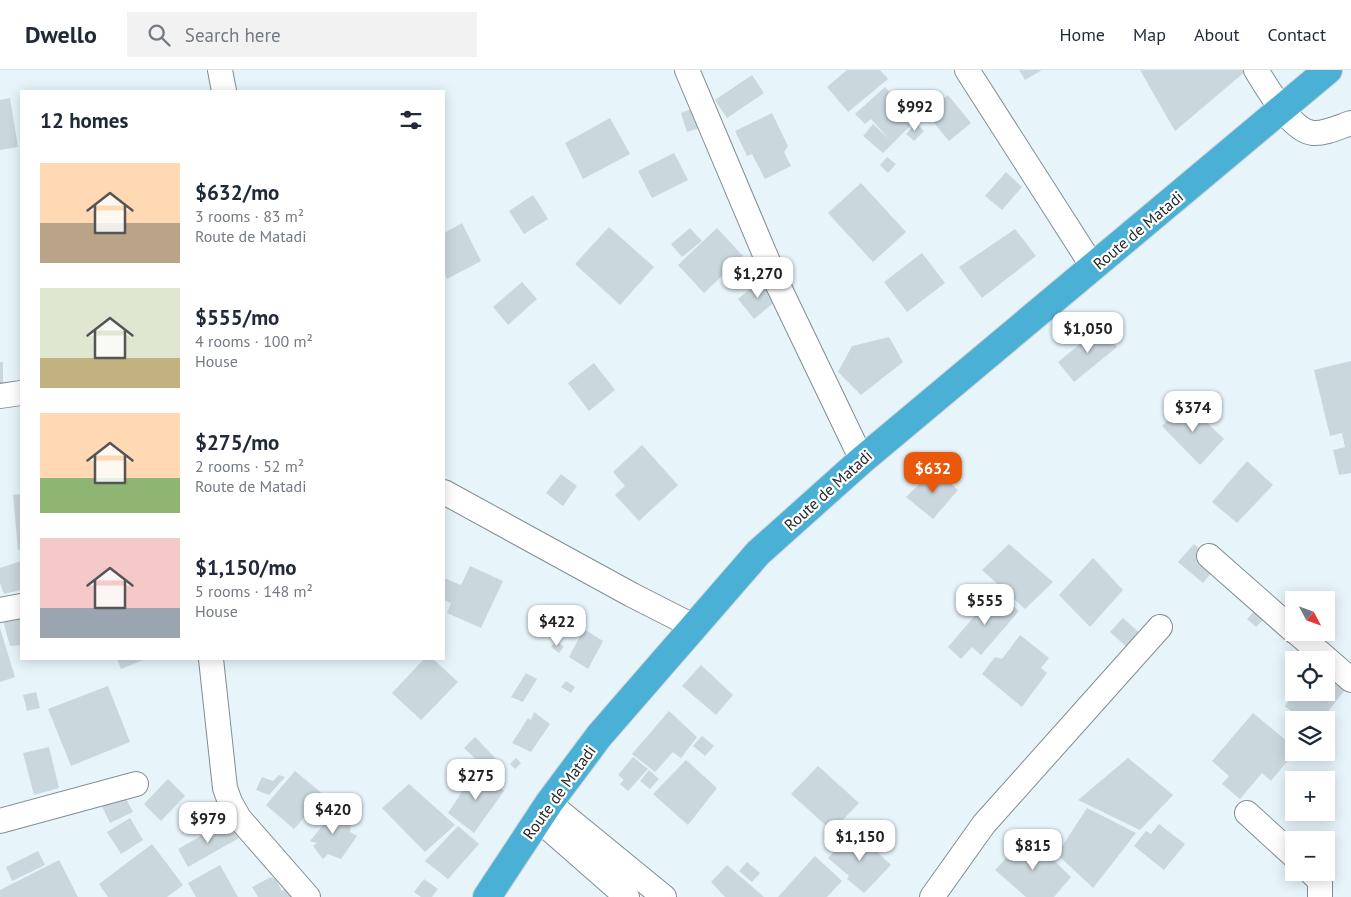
<!DOCTYPE html>
<meta charset="utf-8">
<style>
:root{--surface:#fff;--page:#f2f2f3;--text:#1f2937;--muted:#747a83;--line:#e0e1e3;--accent:#ea580c}
body{margin:0;font-family:"PT Sans",sans-serif;background:var(--page);color:var(--text);height:100vh;display:flex;flex-direction:column;font-size:19px;white-space:nowrap}
*{box-sizing:border-box;margin:0}
p{font-size:16px;color:var(--muted)}
.icon{flex:none;width:28px;height:28px;fill:none;stroke:currentColor;stroke-width:2;stroke-linecap:round;stroke-linejoin:round}
.map{position:relative;flex:1;overflow:hidden}
.drawer{position:absolute;left:20px;top:20px;width:425px;height:570px;display:flex;flex-direction:column;background:var(--surface);border-radius:0px;box-shadow:0 2px 12px #0003}
.drawer>*{flex:none}
.needle{width:32px;rotate:131deg}
.tools{position:absolute;left:1285px;top:521px;display:grid;gap:10px}
.tools a{display:grid;place-items:center;width:50px;height:50px;border-radius:0px;background:var(--surface);box-shadow:0 2px 12px #0003;font-size:25px}
.price{position:absolute;translate:-50% -42px;padding:0 11px;border-radius:10px;background:#fff;color:#222;font-size:16px;line-height:32px;filter:drop-shadow(0 1px 2px #0008)}
.price::after{content:'';position:absolute;left:50%;top:30px;width:15px;height:11px;margin-left:-8px;background:inherit;clip-path:polygon(0 0,100% 0,50% 100%)}
.price.selected{background:var(--accent);color:#fff}
ul{padding:0;list-style:none}
li{display:flex;align-items:center;gap:15px;height:125px;padding:0 20px}
li span{display:grid;place-items:center;flex:none;width:140px;height:100px;border-radius:0px;color:#555}
li>.icon{margin-inline-start:auto}
span .icon{width:60px;height:60px;fill:#fffc;stroke-width:1}
li b{font-size:21px}
h2{display:flex;justify-content:space-between;align-items:center;height:60px;padding:0 20px;font-size:21px}
header{display:flex;align-items:center;gap:30px;box-sizing:border-box;height:70px;padding:0 25px;background:var(--surface);border-bottom:1px solid var(--line)}
header strong{font-size:24px}
nav{display:flex;gap:28px;margin-inline-start:auto;font-size:18px}
.search{width:350px;height:45px;background:var(--page);display:flex;align-items:center;gap:12px;box-sizing:border-box;padding:0 18px;border-radius:0px;color:var(--muted);font-size:19px}
.map>svg:first-child{display:block}
.building{fill:#cad8de}
.lines{fill:none;stroke-linecap:round;stroke-linejoin:round}
.minor-casing{stroke:#818e93;stroke-width:26}
.highway-casing{stroke:#d3d4d4;stroke-width:30}
.minor{stroke:#fff;stroke-width:24}
.highway{stroke:#4bb0d6;stroke-width:28}
.labels{text-anchor:middle;dominant-baseline:central;stroke-width:4.5;stroke-linejoin:round;paint-order:stroke}
.street-label{font-size:16px;fill:#23282a;stroke:#fff}
</style>
<header>
<strong>Dwello</strong>
<div class="search"><svg class="icon" aria-label="search" viewBox="0 0 24 24"><circle cx="10" cy="10" r="6"/><path d="M15 15l6 6"/></svg>Search here</div>
<nav><a>Home</a><a>Map</a><a>About</a><a>Contact</a></nav>
</header>
<div class="map">
<svg width="1351" height="827" viewBox="0 0 1351 827">
<rect width="100%" height="100%" fill="#e7f5fb"/>
<g class="building">
<polygon points="847,0 880,0 888,9 848,42 827,17"/>
<polygon points="1019,0 1042,0 1025,10"/>
<polygon points="1140,0 1247,0 1175,61"/>
<polygon points="752,5 764,23 727,48 715,30"/>
<polygon points="885,17 915,51 883,83 863,66 873,54 889,69 871,49 865,54 855,44"/>
<polygon points="948,25 971,53 949,71 926,43"/>
<polygon points="911,27 921,38 912,45 903,34"/>
<polygon points="10,28 18,77 0,80 0,30"/>
<polygon points="699,36 706,56 687,62 681,43"/>
<polygon points="772,43 788,76 784,82 791,96 765,109 752,84 747,86 735,61"/>
<polygon points="610,48 630,84 583,109 565,73"/>
<polygon points="916,53 924,61 914,71 906,64"/>
<polygon points="674,83 688,110 652,128 638,101"/>
<polygon points="887,87 896,94 888,103 880,95"/>
<polygon points="1006,102 1022,117 1002,140 985,126"/>
<polygon points="861,113 906,162 873,192 828,143"/>
<polygon points="533,125 548,149 524,164 509,141"/>
<polygon points="462,153 481,191 447,209 444,202 444,163"/>
<polygon points="609,157 654,197 620,235 575,194"/>
<polygon points="690,158 702,171 682,187 671,174"/>
<polygon points="717,158 743,186 704,223 678,195"/>
<polygon points="1015,159 1036,186 982,228 959,197"/>
<polygon points="922,183 945,213 907,242 884,212"/>
<polygon points="761,210 777,230 754,249 738,229"/>
<polygon points="522,212 537,229 508,255 493,237"/>
<polygon points="1101,257 1117,277 1074,312 1058,292"/>
<polygon points="889,267 903,292 861,325 838,302 852,276"/>
<polygon points="1351,291 1351,403 1339,405 1333,380 1345,377 1342,363 1330,366 1314,300"/>
<rect x="0" y="292" width="3" height="24"/>
<polygon points="594,293 615,320 589,341 568,313"/>
<polygon points="1185,332 1224,369 1200,395 1162,356"/>
<polygon points="642,375 678,415 639,451 615,425 625,416 613,402"/>
<polygon points="1247,391 1273,415 1237,453 1212,432"/>
<polygon points="935,399 958,420 933,449 906,427"/>
<polygon points="561,404 577,416 563,436 546,423"/>
<polygon points="21,424 21,479 18,480 13,425"/>
<polygon points="1009,474 1053,512 1025,539 982,500"/>
<polygon points="1194,474 1218,495 1203,513 1178,492"/>
<polygon points="1093,488 1123,520 1090,557 1059,525"/>
<polygon points="21,491 21,520 4,524 0,513 0,498"/>
<polygon points="470,496 503,511 481,558 447,543 451,533 444,530 444,508 461,515"/>
<polygon points="996,521 1019,541 981,585 972,577 961,589 948,577"/>
<polygon points="1260,535 1269,544 1256,557 1247,549"/>
<polygon points="21,541 21,575 10,576 1,544"/>
<polygon points="1123,548 1144,567 1131,581 1110,562"/>
<polygon points="0,558 15,607 0,612"/>
<polygon points="584,559 603,571 588,599 569,587"/>
<polygon points="1020,565 1049,588 1041,598 1047,603 1022,637 982,604 995,587 1002,589"/>
<polygon points="556,571 564,577 559,583 551,577"/>
<polygon points="117,589 146,589 121,599"/>
<polygon points="424,589 433,589 458,612 421,650 392,623"/>
<polygon points="701,595 733,625 716,645 682,616"/>
<polygon points="1326,597 1336,605 1332,609 1345,620 1321,650 1302,650 1285,636 1295,622 1326,622"/>
<polygon points="526,603 537,609 523,632 511,627"/>
<polygon points="566,611 575,617 571,623 561,617"/>
<polygon points="108,616 130,672 71,696 48,639"/>
<polygon points="36,622 40,638 27,641 23,625"/>
<polygon points="669,641 697,667 681,688 673,682 655,702 632,684"/>
<polygon points="534,642 550,654 531,682 512,673 528,648 531,650"/>
<polygon points="1253,643 1294,677 1294,682 1295,682 1271,711 1262,703 1240,729 1222,714 1229,706 1212,691"/>
<polygon points="702,666 714,676 705,686 693,676"/>
<polygon points="475,667 504,697 495,707 464,678"/>
<polygon points="49,677 59,718 34,725 23,683"/>
<polygon points="633,687 648,699 628,721 620,714 624,710 618,705"/>
<polygon points="516,688 521,693 515,699 510,694"/>
<polygon points="1128,688 1173,725 1140,760 1078,730"/>
<polygon points="686,690 717,718 688,755 653,724"/>
<polygon points="818,696 859,733 832,761 791,724"/>
<polygon points="479,697 504,721 474,763 448,743"/>
<polygon points="649,700 659,709 650,719 640,711"/>
<polygon points="295,701 324,725 294,759 266,735"/>
<polygon points="279,705 285,707 269,725 256,720 262,707 273,711"/>
<polygon points="168,709 185,726 161,751 144,734"/>
<polygon points="409,714 455,755 425,782 382,738"/>
<polygon points="122,721 133,742 110,753 100,732"/>
<polygon points="219,729 229,744 214,755 204,740"/>
<polygon points="326,735 351,754 350,762 357,766 341,789 328,784 323,789 313,776 317,773 310,771 324,754 318,746"/>
<polygon points="1087,738 1136,763 1093,818 1057,784"/>
<polygon points="130,748 143,770 121,784 107,762"/>
<polygon points="229,750 239,768 188,797 178,779"/>
<polygon points="1159,754 1185,774 1164,800 1134,776 1146,761 1151,764"/>
<polygon points="458,756 479,774 448,809 425,791"/>
<polygon points="855,760 891,795 864,823 847,809 849,806 828,788"/>
<polygon points="1028,765 1071,807 1054,827 1026,827 995,800"/>
<polygon points="152,774 183,815 167,827 108,827 99,814"/>
<polygon points="38,781 45,795 12,811 6,797"/>
<polygon points="815,786 842,811 827,827 778,827"/>
<polygon points="59,790 78,827 0,827 0,820"/>
<polygon points="747,792 760,803 752,812 739,801"/>
<polygon points="220,795 238,827 196,827 188,813"/>
<polygon points="727,795 764,827 725,827 711,812"/>
<polygon points="271,807 276,810 282,821 292,814 298,820 292,827 258,827 252,817"/>
<polygon points="424,809 438,819 432,827 421,827 414,822"/>
</g>
<g class="lines">
<defs>
<g id="minor">
<polyline points="220,0 224,21"/>
<polyline points="687,0 777,213 862,390"/>
<polyline points="967,0 1093,197"/>
<path d="M1256 0C1267 17 1291 61 1313 63 1325 64 1339 57 1351 53"/>
<polyline points="0,326 21,323"/>
<polyline points="444,422 632,525 693,556"/>
<polyline points="1209,486 1294,561"/>
<polyline points="0,540 21,536"/>
<polyline points="1296,562 1351,610"/>
<polyline points="211,589 225,718 230,732 239,748 308,827"/>
<polyline points="549,733 664,827"/>
<polyline points="1247,743 1294,786"/>
<polyline points="538,749 627,827"/>
<polyline points="0,751 136,714"/>
<polyline points="1311,802 1320,811 1320,827"/>
<polyline points="932,827 984,754 1160,557"/>
</g>
<polyline id="highway" points="487,827 549,733 599,666 758,483 862,390 1328,0"/>
</defs>
<use href="#minor" class="minor-casing"/>
<use href="#highway" class="highway-casing"/>
<use href="#minor" class="minor"/>
<use href="#highway" class="highway"/>
</g>
<g class="labels">
<g class="street-label">
<text transform="translate(1138 160) rotate(-40)">Route de Matadi</text>
<text transform="translate(828 420) rotate(-42)">Route de Matadi</text>
<text transform="translate(559 722) rotate(-54)">Route de Matadi</text>
</g>
</g>
</svg>
<div class="tools">
<a><svg class="needle" viewBox="-14 -14 28 28"><path d="M0-13l5 13h-10z" fill="#e53935"/><path d="M0 13l5-13h-10z" fill="#747a83"/></svg></a>
<a><svg class="icon" aria-label="locate" viewBox="0 0 24 24"><circle cx="12" cy="12" r="6"/><path d="M12 2v4M12 18v4M2 12h4M18 12h4"/></svg></a>
<a><svg class="icon" aria-label="layers" viewBox="0 0 24 24"><path d="M12 4l9 5-9 5-9-5zM3 14l9 5 9-5"/></svg></a>
<a>+</a>
<a>−</a>
</div>
<b class="price" style="left:915px;top:62px">$992</b>
<b class="price" style="left:758px;top:229px">$1,270</b>
<b class="price" style="left:1088px;top:284px">$1,050</b>
<b class="price" style="left:1193px;top:363px">$374</b>
<b class="price selected" style="left:933px;top:424px">$632</b>
<b class="price" style="left:985px;top:556px">$555</b>
<b class="price" style="left:557px;top:577px">$422</b>
<b class="price" style="left:476px;top:731px">$275</b>
<b class="price" style="left:333px;top:765px">$420</b>
<b class="price" style="left:208px;top:774px">$979</b>
<b class="price" style="left:860px;top:792px">$1,150</b>
<b class="price" style="left:1033px;top:801px">$815</b>
<section class="drawer">
<h2>12 homes<svg class="icon" aria-label="filters" viewBox="0 0 24 24"><path d="M4 7h16M4 17h16"/><circle cx="9" cy="7" r="2"/><circle cx="15" cy="17" r="2"/></svg></h2>
<ul>
<li><span style="background:linear-gradient(#ffd9b3 60%,#b9a48a 0)"><svg class="icon" aria-label="home" viewBox="0 0 24 24"><path d="M3 11l9-7 9 7M6 9v11h12V9"/></svg></span><div><b>$632/mo</b><p>3 rooms · 83 m²</p><p>Route de Matadi</p></div></li>
<li><span style="background:linear-gradient(#dfe7d0 70%,#c2b280 0)"><svg class="icon" aria-label="home" viewBox="0 0 24 24"><path d="M3 11l9-7 9 7M6 9v11h12V9"/></svg></span><div><b>$555/mo</b><p>4 rooms · 100 m²</p><p>House</p></div></li>
<li><span style="background:linear-gradient(#ffd9b3 65%,#8fb573 0)"><svg class="icon" aria-label="home" viewBox="0 0 24 24"><path d="M3 11l9-7 9 7M6 9v11h12V9"/></svg></span><div><b>$275/mo</b><p>2 rooms · 52 m²</p><p>Route de Matadi</p></div></li>
<li><span style="background:linear-gradient(#f6c9c9 70%,#9aa5b1 0)"><svg class="icon" aria-label="home" viewBox="0 0 24 24"><path d="M3 11l9-7 9 7M6 9v11h12V9"/></svg></span><div><b>$1,150/mo</b><p>5 rooms · 148 m²</p><p>House</p></div></li>
</ul>
</section>
</div>
